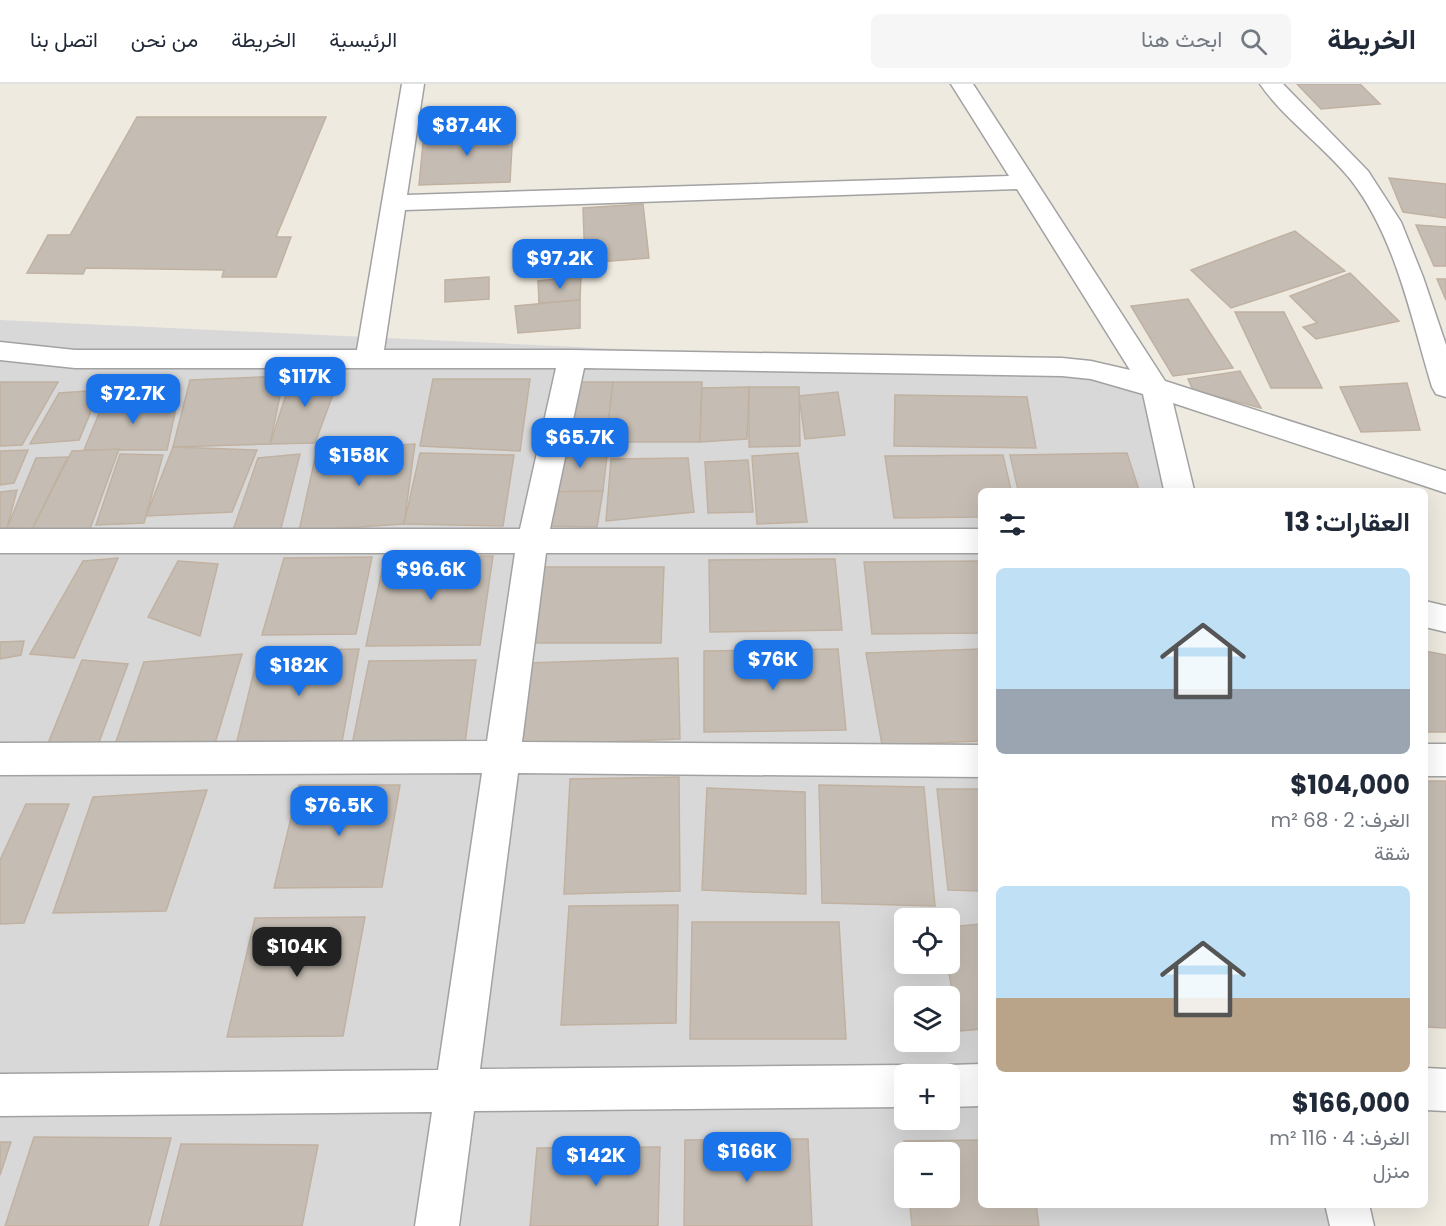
<!DOCTYPE html>
<html lang="ar">
<meta charset="utf-8">
<style>
:root{--surface:#fff;--page:#f6f6f7;--text:#1f2937;--muted:#747a83;--line:#e0e1e3;--accent:#1a73e8}
body{margin:0;font-family:Poppins,Vazirmatn,sans-serif;background:var(--page);color:var(--text);direction:rtl;height:100vh;display:flex;flex-direction:column;font-size:22px;white-space:nowrap}
*{box-sizing:border-box;margin:0}
p{font-size:20px;color:var(--muted)}
.icon{flex:none;width:33px;height:33px;fill:none;stroke:currentColor;stroke-width:2;stroke-linecap:round;stroke-linejoin:round}
.map{position:relative;flex:1;overflow:hidden;direction:ltr}
.sheet{position:absolute;left:978px;top:404px;width:450px;height:720px;display:flex;flex-direction:column;background:var(--surface);border-radius:9px;box-shadow:0 6px 24px #0002;direction:rtl}
.sheet>*{flex:none}
.tools{position:absolute;left:894px;top:824px;display:grid;gap:12px}
.tools a{display:grid;place-items:center;width:66px;height:66px;border-radius:9px;background:var(--surface);box-shadow:0 6px 24px #0002;font-size:30px}
.price{position:absolute;translate:-50% -51px;padding:0 14px;border-radius:12px;background:var(--accent);color:#fff;font-size:20px;line-height:39px;filter:drop-shadow(0 2px 3px #0008)}
.price::after{content:'';position:absolute;left:50%;top:36px;width:18px;height:14px;margin-left:-9px;background:inherit;clip-path:polygon(0 0,100% 0,50% 100%)}
.price.selected{background:#222;color:#fff}
ul{padding:0;list-style:none}
li{display:grid;align-content:center;gap:12px;height:318px;padding:0 18px}
li span{display:grid;place-items:center;height:186px;border-radius:9px;color:#555}
li>.icon{margin-inline-start:auto}
span .icon{width:108px;height:108px;fill:#fffc;stroke-width:1}
li b{font-size:26px}
h2{display:flex;justify-content:space-between;align-items:center;height:72px;padding:0 18px;font-size:26px}
header{display:flex;align-items:center;gap:36px;box-sizing:border-box;height:84px;padding:0 30px;background:var(--surface);border-bottom:2px solid var(--line)}
header strong{font-size:28px}
nav{display:flex;gap:33px;margin-inline-start:auto;font-size:21px}
.search{width:420px;height:54px;background:var(--page);display:flex;align-items:center;gap:15px;box-sizing:border-box;padding:0 21px;border-radius:9px;color:var(--muted);font-size:22px}
.map>svg:first-child{display:block}
.residential{fill:#d9d8d8;fill-rule:evenodd}
.building{fill:#c5bdb3;stroke:#c0b1a1;stroke-width:1.5}
.lines{fill:none;stroke-linecap:round;stroke-linejoin:round}
.minor-casing{stroke:#a2a2a2;stroke-width:3}
.minor{fill:#fff;fill-rule:evenodd}
</style>
<header>
<strong>الخريطة</strong>
<div class="search"><svg class="icon" aria-label="search" viewBox="0 0 24 24"><circle cx="10" cy="10" r="6"/><path d="M15 15l6 6"/></svg>ابحث هنا</div>
<nav><a>الرئيسية</a><a>الخريطة</a><a>من نحن</a><a>اتصل بنا</a></nav>
</header>
<div class="map">
<svg width="1446" height="1142" viewBox="0 0 1446 1142">
<rect width="100%" height="100%" fill="#eeeae0"/>
<path class="residential" d="M0 236 1091 287 1155 305 1178 406H981V1120L1341 1121 1346 1142H0ZM904 834H950V879H904ZM904 912H950V957H904ZM904 990H950V1035H904ZM904 1068H950V1113H904Z"/>
<g class="building">
<polygon points="1297,0 1360,0 1380,20 1321,25"/>
<polygon points="137,33 326,33 276,153 291,153 276,193 222,193 224,186 86,184 83,190 27,189 48,151 70,151"/>
<polygon points="513,44 510,98 419,101 424,49"/>
<polygon points="1389,94 1446,100 1446,134 1403,128"/>
<polygon points="643,120 649,174 585,179 583,124"/>
<polygon points="1416,141 1446,143 1446,182 1434,182"/>
<polygon points="1295,147 1345,187 1231,224 1191,186"/>
<polygon points="1350,189 1399,237 1316,255 1303,243 1317,239 1290,212"/>
<polygon points="581,192 580,216 539,219 538,197"/>
<polygon points="489,193 489,215 445,218 445,196"/>
<polygon points="1437,195 1446,195 1446,216"/>
<polygon points="1188,215 1233,284 1173,292 1131,222"/>
<polygon points="580,216 580,244 518,249 515,222"/>
<polygon points="1235,228 1284,228 1322,304 1271,304"/>
<polygon points="1240,287 1261,324 1193,306 1188,295"/>
<polygon points="293,289 341,289 315,359 270,360"/>
<polygon points="284,292 270,360 173,363 190,296"/>
<polygon points="433,295 530,295 520,367 420,362"/>
<polygon points="0,298 58,298 22,361 0,362"/>
<polygon points="571,298 613,298 606,358 560,362"/>
<polygon points="613,298 702,298 700,358 606,358"/>
<polygon points="1407,299 1420,346 1361,348 1340,303"/>
<polygon points="749,303 747,355 700,358 702,304"/>
<polygon points="749,303 799,303 800,362 749,363"/>
<polygon points="100,306 79,356 30,360 59,309"/>
<polygon points="838,308 845,351 805,355 799,312"/>
<polygon points="895,311 1027,313 1036,364 894,362"/>
<polygon points="105,315 178,315 167,366 84,366"/>
<polygon points="415,360 404,440 299,447 317,365"/>
<polygon points="560,362 608,362 603,407 550,408"/>
<polygon points="173,363 257,366 232,428 146,432"/>
<polygon points="119,365 90,445 32,445 72,367"/>
<polygon points="28,366 14,399 0,401 0,367"/>
<polygon points="420,369 514,371 503,442 404,440"/>
<polygon points="798,369 807,438 757,440 752,372"/>
<polygon points="1127,369 1139,406 1018,406 1010,371"/>
<polygon points="120,370 163,371 144,439 96,441"/>
<polygon points="300,370 279,452 231,452 258,374"/>
<polygon points="1003,371 1011,406 981,406 981,433 894,434 885,372"/>
<polygon points="68,373 32,445 7,444 36,374"/>
<polygon points="688,374 694,428 606,437 611,375"/>
<polygon points="748,376 753,428 708,429 705,378"/>
<polygon points="17,406 7,444 0,445 0,408"/>
<polygon points="603,407 597,443 543,442 550,408"/>
<polygon points="385,472 493,472 480,561 366,562"/>
<polygon points="372,473 356,550 262,551 284,474"/>
<polygon points="118,474 74,574 30,570 83,477"/>
<polygon points="835,475 842,546 710,548 709,476"/>
<polygon points="178,477 218,480 200,552 148,533"/>
<polygon points="981,477 981,549 872,550 864,478"/>
<polygon points="544,483 664,483 661,559 535,559"/>
<polygon points="24,557 21,571 0,575 0,558"/>
<polygon points="359,565 342,658 236,661 259,567"/>
<polygon points="838,565 846,646 704,648 704,567"/>
<polygon points="981,565 981,657 882,661 866,569"/>
<polygon points="1425,567 1446,571 1446,648 1425,648"/>
<polygon points="242,570 213,666 113,666 144,578"/>
<polygon points="678,574 680,655 521,661 527,579"/>
<polygon points="82,576 128,580 95,669 44,669"/>
<polygon points="476,576 465,659 352,661 369,577"/>
<polygon points="679,693 680,807 564,810 570,695"/>
<polygon points="1425,697 1446,697 1446,944 1425,943"/>
<polygon points="299,701 400,701 382,803 274,804"/>
<polygon points="819,701 924,703 935,822 822,819"/>
<polygon points="707,704 805,708 806,810 702,806"/>
<polygon points="937,705 981,705 981,807 948,806"/>
<polygon points="207,706 166,827 53,829 93,713"/>
<polygon points="26,720 69,720 24,839 0,840 0,776"/>
<polygon points="678,821 676,939 561,941 569,822"/>
<polygon points="365,833 343,952 227,953 255,834"/>
<polygon points="692,838 839,838 846,955 690,955"/>
<polygon points="981,840 981,945 960,947 947,879 950,879 950,843"/>
<polygon points="34,1053 171,1054 148,1142 5,1142"/>
<polygon points="808,1055 812,1142 684,1142 685,1056"/>
<polygon points="981,1056 981,1120 1036,1120 1039,1142 912,1142 909,1113 950,1113 950,1068 905,1068 904,1057"/>
<polygon points="0,1058 11,1058 0,1091"/>
<polygon points="181,1060 318,1061 302,1142 160,1142"/>
<polygon points="660,1063 658,1142 530,1142 537,1064"/>
</g>
<g class="lines">
<defs>
<g id="minor">
<path d="M402 0H424L407 111 1009 92 951 0H973L1165 297 1446 387V409L1173 319 1194 406H1164L1143 310 1091 295 1062 292 584 284 550 445H981V469H546L522 658 981 661V693L518 689 480 985 904 981 920 990H904V1023L474 1027 459 1142H415L432 1028 0 1032V990L438 986 482 689 0 691V659L487 657 515 469H0V445H520L556 284H75L0 276V258L75 266H357ZM1017 105 1130 286 1091 277 1062 274 572 266H384L405 126Z"/>
<path d="M1260 0H1283L1368 87 1401 138 1423 193 1446 261V313L1436 310 1432 303C1411 234 1396 154 1351 96 1324 62 1284 35 1260 0Z"/>
<polygon points="1425,517 1446,522 1446,548 1425,543"/>
<rect x="1425" y="660" width="21" height="32"/>
<polygon points="981,980 981,1022 950,1023 950,990 934,990 935,987 950,981"/>
<polygon points="1425,984 1446,985 1446,1027 1425,1026"/>
<polygon points="1325,1120 1369,1120 1374,1142 1330,1142"/>
</g>
</defs>
<use href="#minor" class="minor-casing"/>
<use href="#minor" class="minor"/>
</g>
</svg>
<div class="tools">
<a><svg class="icon" aria-label="locate" viewBox="0 0 24 24"><circle cx="12" cy="12" r="6"/><path d="M12 2v4M12 18v4M2 12h4M18 12h4"/></svg></a>
<a><svg class="icon" aria-label="layers" viewBox="0 0 24 24"><path d="M12 4l9 5-9 5-9-5zM3 14l9 5 9-5"/></svg></a>
<a>+</a>
<a>−</a>
</div>
<b class="price" style="left:467px;top:73px">$87.4K</b>
<b class="price" style="left:560px;top:206px">$97.2K</b>
<b class="price" style="left:305px;top:324px">$117K</b>
<b class="price" style="left:133px;top:341px">$72.7K</b>
<b class="price" style="left:580px;top:385px">$65.7K</b>
<b class="price" style="left:359px;top:403px">$158K</b>
<b class="price" style="left:431px;top:517px">$96.6K</b>
<b class="price" style="left:773px;top:607px">$76K</b>
<b class="price" style="left:299px;top:613px">$182K</b>
<b class="price" style="left:339px;top:753px">$76.5K</b>
<b class="price selected" style="left:297px;top:894px">$104K</b>
<b class="price" style="left:747px;top:1099px">$166K</b>
<b class="price" style="left:596px;top:1103px">$142K</b>
<section class="sheet">
<h2>العقارات: 13<svg class="icon" aria-label="filters" viewBox="0 0 24 24"><path d="M4 7h16M4 17h16"/><circle cx="9" cy="7" r="2"/><circle cx="15" cy="17" r="2"/></svg></h2>
<ul>
<li><span style="background:linear-gradient(#bfe0f5 65%,#9aa5b1 0)"><svg class="icon" aria-label="home" viewBox="0 0 24 24"><path d="M3 11l9-7 9 7M6 9v11h12V9"/></svg></span><div><b>$104,000</b><p>الغرف: 2 · 68 m²</p><p>شقة</p></div></li>
<li><span style="background:linear-gradient(#bfe0f5 60%,#b9a48a 0)"><svg class="icon" aria-label="home" viewBox="0 0 24 24"><path d="M3 11l9-7 9 7M6 9v11h12V9"/></svg></span><div><b>$166,000</b><p>الغرف: 4 · 116 m²</p><p>منزل</p></div></li>
</ul>
</section>
</div>
